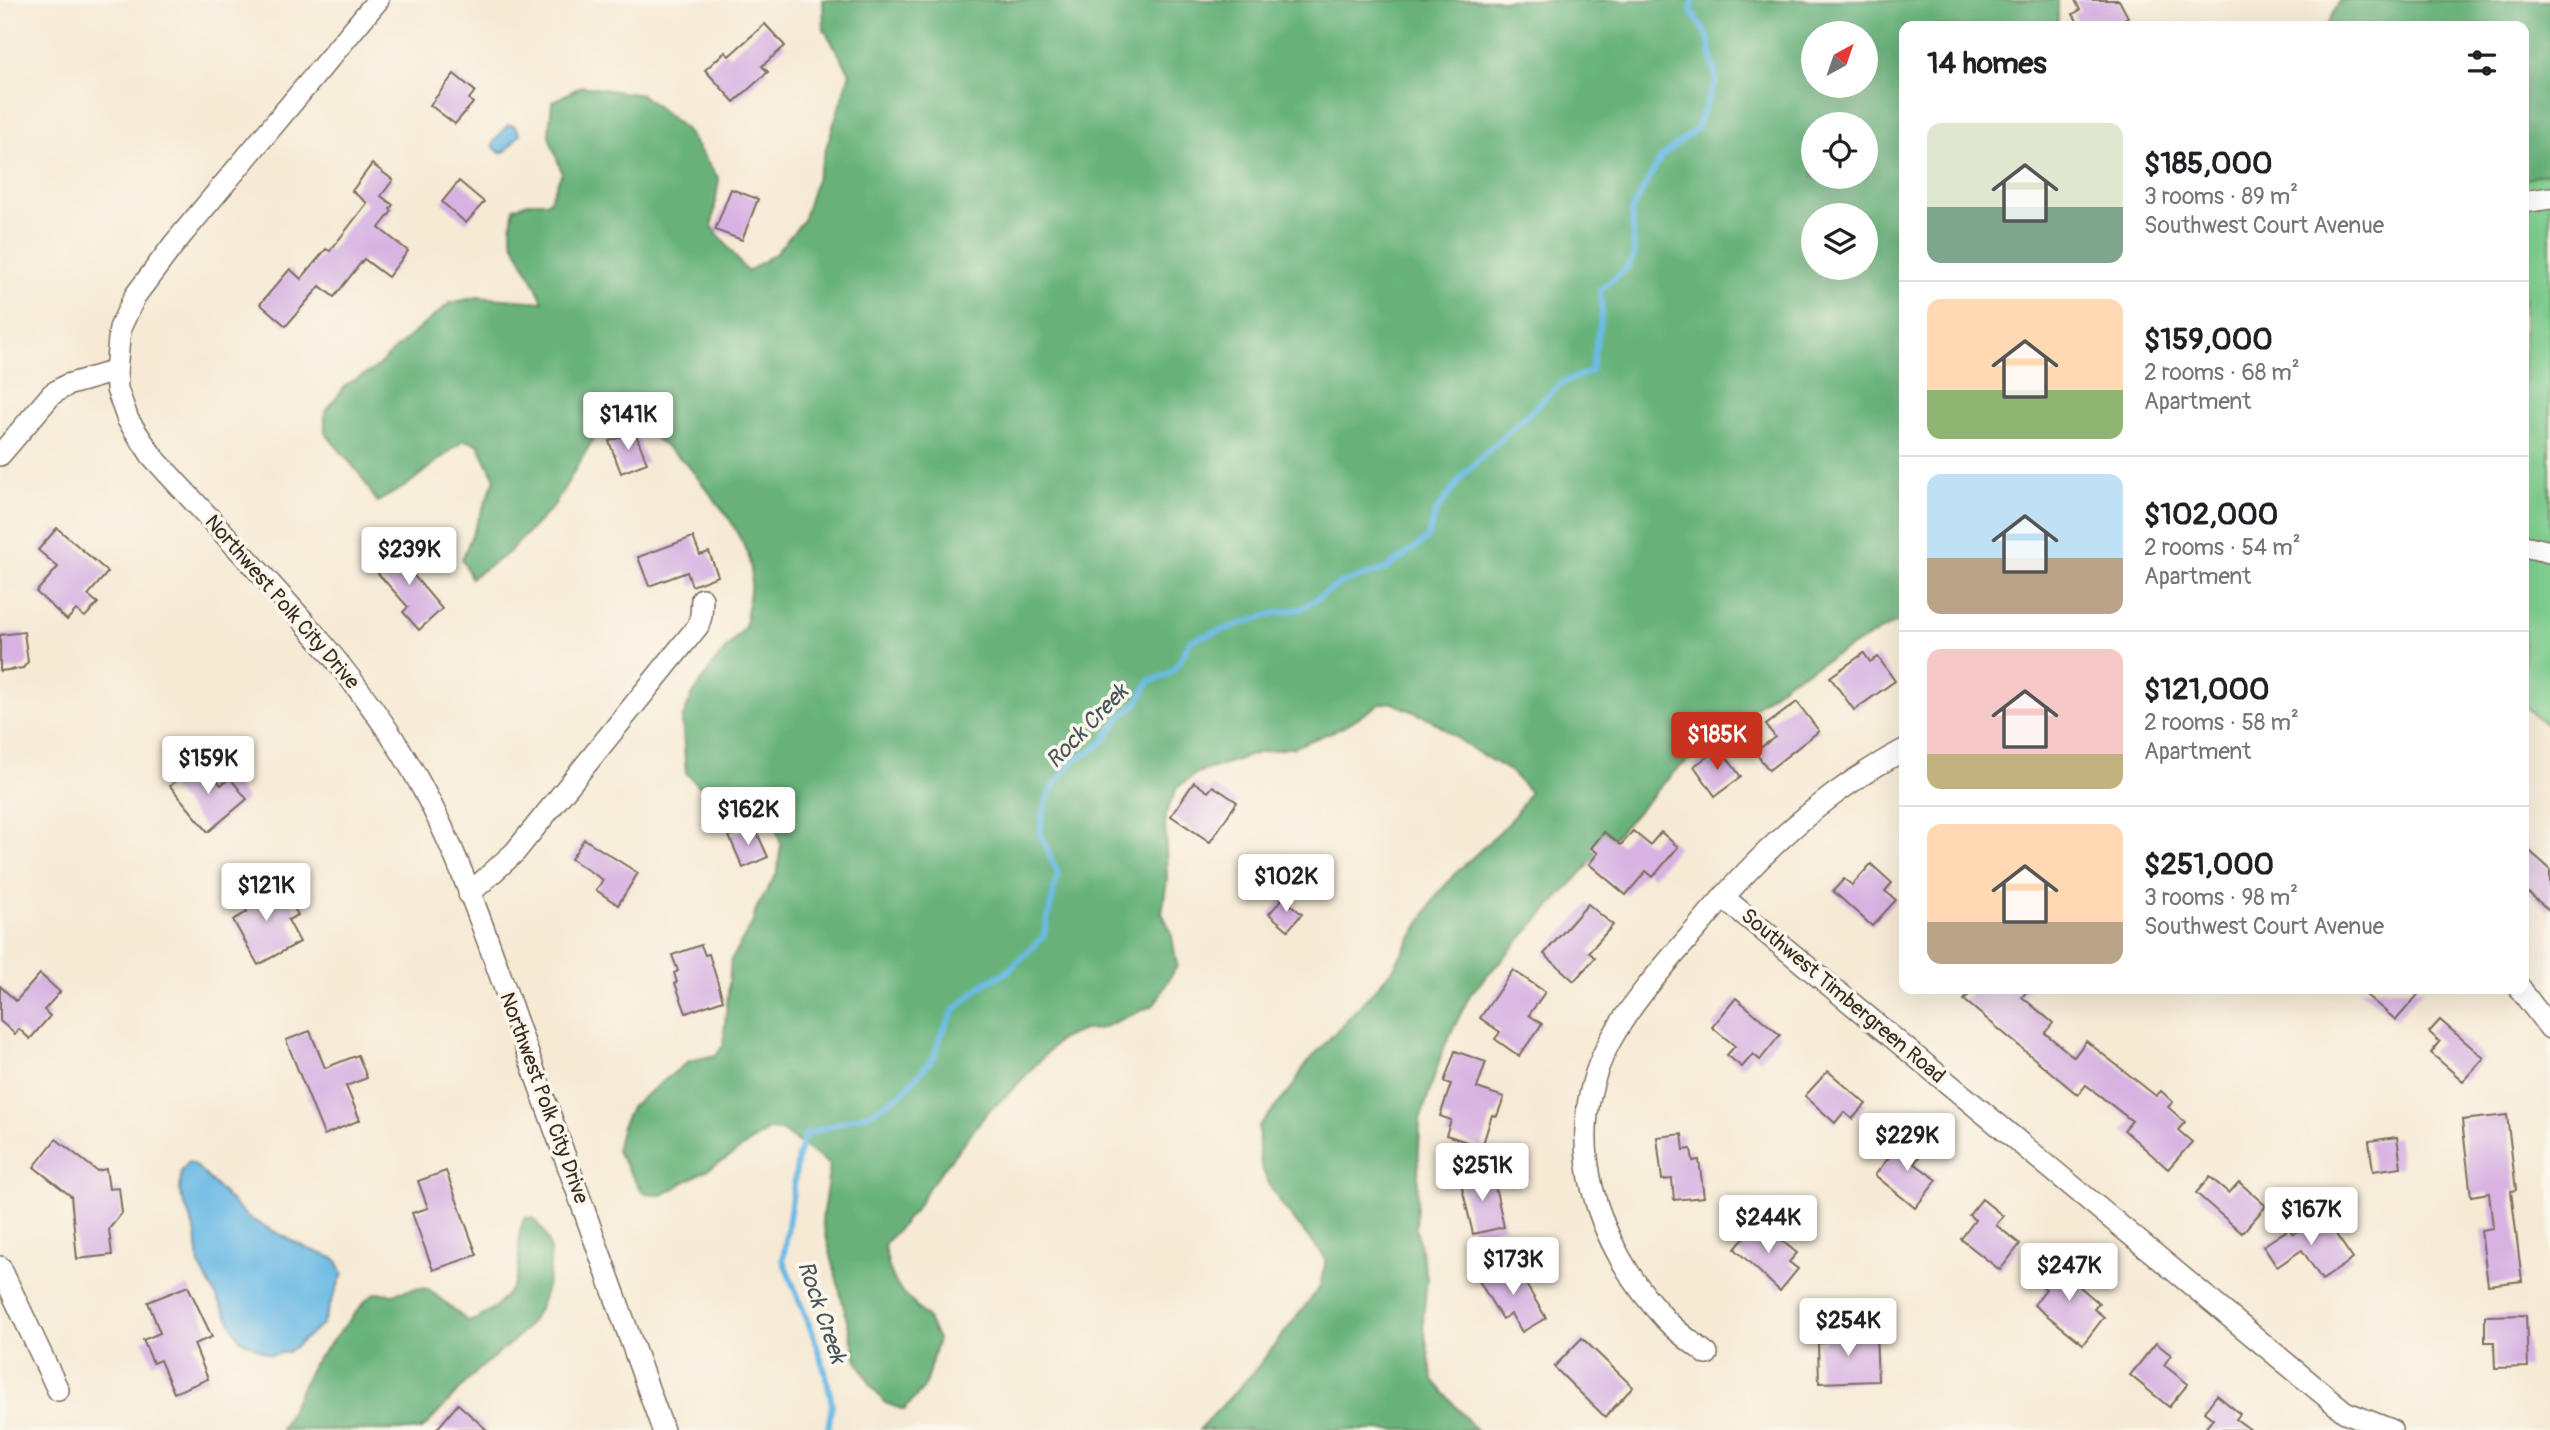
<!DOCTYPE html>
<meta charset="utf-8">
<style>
:root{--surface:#fff;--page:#f2f2f2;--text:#202124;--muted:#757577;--line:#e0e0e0;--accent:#c8321e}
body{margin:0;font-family:Pangolin,sans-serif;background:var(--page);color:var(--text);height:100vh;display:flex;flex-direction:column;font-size:26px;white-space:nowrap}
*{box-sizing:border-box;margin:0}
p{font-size:23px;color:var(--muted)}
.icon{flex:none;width:38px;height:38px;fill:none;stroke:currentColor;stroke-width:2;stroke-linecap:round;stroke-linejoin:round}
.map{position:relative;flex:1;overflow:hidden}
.details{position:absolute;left:1899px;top:21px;width:630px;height:973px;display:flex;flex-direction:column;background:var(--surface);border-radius:14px;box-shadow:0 7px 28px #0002}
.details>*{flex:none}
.needle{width:46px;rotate:40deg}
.buttons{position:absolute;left:1801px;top:21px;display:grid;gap:14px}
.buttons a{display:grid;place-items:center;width:77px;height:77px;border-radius:50%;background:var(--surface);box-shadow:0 7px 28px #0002;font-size:35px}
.price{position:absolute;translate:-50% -60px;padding:0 16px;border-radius:7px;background:#fff;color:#222;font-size:23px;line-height:46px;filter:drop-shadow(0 2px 4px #0008)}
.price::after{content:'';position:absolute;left:50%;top:42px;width:21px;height:16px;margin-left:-10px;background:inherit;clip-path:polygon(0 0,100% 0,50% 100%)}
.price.current{background:var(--accent);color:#fff}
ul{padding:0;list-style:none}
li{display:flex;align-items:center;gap:21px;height:175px;padding:0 28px}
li+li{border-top:2px solid var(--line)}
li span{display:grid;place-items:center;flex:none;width:196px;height:140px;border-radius:14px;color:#555}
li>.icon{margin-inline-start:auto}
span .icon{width:84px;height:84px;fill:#fffc;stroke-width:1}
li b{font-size:30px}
h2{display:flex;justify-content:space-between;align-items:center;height:84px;padding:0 28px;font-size:30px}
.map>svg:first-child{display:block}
.green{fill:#81d090;stroke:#5e7d57;stroke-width:2}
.forest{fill:#68b27a;stroke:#526e4c;stroke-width:2;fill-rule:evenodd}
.water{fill:#6bbae5;stroke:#537282;stroke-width:2}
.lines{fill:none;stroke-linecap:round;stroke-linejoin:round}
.stream{stroke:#6bbae5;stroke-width:6}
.building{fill:#d7b2e2}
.minor-casing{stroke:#7c6d5e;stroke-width:24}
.minor{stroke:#fff;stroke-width:21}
.labels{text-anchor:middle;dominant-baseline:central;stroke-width:7;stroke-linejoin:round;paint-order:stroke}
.street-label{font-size:21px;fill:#3b2a1e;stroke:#fbf7ec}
.water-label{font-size:23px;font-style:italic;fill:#49555a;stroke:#fbf7ec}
</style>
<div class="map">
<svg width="2550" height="1430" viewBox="0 0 2550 1430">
<rect width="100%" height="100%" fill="#fbf7ec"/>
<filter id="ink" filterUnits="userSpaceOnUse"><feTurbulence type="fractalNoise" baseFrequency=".0143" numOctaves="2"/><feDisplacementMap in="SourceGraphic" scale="14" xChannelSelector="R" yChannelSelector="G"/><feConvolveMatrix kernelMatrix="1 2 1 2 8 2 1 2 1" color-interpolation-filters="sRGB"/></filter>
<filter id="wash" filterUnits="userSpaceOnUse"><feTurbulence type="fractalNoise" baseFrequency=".00686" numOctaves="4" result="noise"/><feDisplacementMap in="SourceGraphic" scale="28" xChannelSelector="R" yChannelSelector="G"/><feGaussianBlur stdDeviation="1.57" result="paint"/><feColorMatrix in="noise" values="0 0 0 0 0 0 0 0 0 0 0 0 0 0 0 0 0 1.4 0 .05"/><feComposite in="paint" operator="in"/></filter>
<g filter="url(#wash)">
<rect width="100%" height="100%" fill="#f6ead5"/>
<polygon class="green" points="2550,0 2550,728 2524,706 2524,26 2361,26"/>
<g class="forest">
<path d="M823 0H2058V26H1904V618L1790 680 1675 771 1471 993 1443 1049 1420 1121 1416 1229 1427 1277 1423 1322 1433 1380 1476 1430H1199L1252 1374 1320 1287 1326 1259C1305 1231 1266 1194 1260 1159 1258 1148 1259 1136 1259 1126L1292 1088 1305 1065 1391 972 1436 896 1457 872 1509 823 1530 792 1511 772 1477 752 1430 719 1391 702 1380 704 1343 727 1295 747 1261 752 1197 773 1177 788 1165 816 1167 880 1162 913 1171 931 1177 966 1154 1005 1099 1029 1083 1030 1059 1040 1012 1090 987 1113 929 1187 915 1210 884 1245 889 1268 897 1286 927 1318 938 1339 924 1388 904 1410 885 1403 872 1387 857 1360 822 1220 830 1165 782 1131 768 1130 726 1159 662 1195 643 1193 616 1150 622 1126 632 1106 689 1061 716 1055 723 1046 731 960 753 922 756 909 777 873 781 845 776 828 758 814 705 792 686 773 682 719 692 696 713 664 745 627 752 576 748 553 729 518 686 463 635 422 604 421 553 507 507 554 471 578 462 559 495 479 478 444 464 440 406 486 377 502 359 473 325 433V412L347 384 373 370 411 335 450 303 478 297 543 302C535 280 521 261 513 242 509 231 512 219 514 208L531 202H549L562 173 549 136 552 102 582 86 642 95 685 129 719 179 712 226 747 272 776 253 803 221 850 73 824 29ZM1813 33H1866V86H1813ZM1813 124H1866V177H1813ZM1813 215H1866V268H1813Z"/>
<polygon points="2340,0 2550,0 2550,172 2524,180 2524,26 2326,26"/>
<path d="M525 1218H532C548 1232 551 1245 550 1265 545 1327 514 1337 473 1375 455 1393 440 1413 421 1430H281L313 1364 366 1300 376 1293 393 1294 417 1288 428 1289 469 1322C489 1315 514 1294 518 1272 521 1252 515 1236 525 1218Z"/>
</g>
<g class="water">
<polygon points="508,125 514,125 520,134 506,151 500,153 493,146 493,143"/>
<polygon points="189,1162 197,1167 248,1218 306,1248 336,1259 343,1273 322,1325 288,1352 270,1355 240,1339 199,1265 196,1234 180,1192 181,1171"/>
</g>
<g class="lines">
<path class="stream" d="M828 1430 832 1404 826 1375 812 1332 783 1260 798 1156 805 1135 873 1112 902 1093 934 1057 941 1035 955 1009 985 983 1007 972 1043 937 1058 874 1040 834 1042 816 1051 790 1074 759 1092 751 1102 743 1122 715 1137 704 1150 680C1175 677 1180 661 1191 640L1275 613 1301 609 1341 583 1386 569 1427 539 1436 512 1464 474 1560 384 1591 371 1602 313 1600 290 1628 267 1634 256 1632 210 1661 157 1696 129 1716 81 1708 37 1691 11 1693 0"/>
</g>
<g id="blocks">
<g class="building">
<polygon points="2075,0 2119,0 2128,17 2111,26 2080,26 2073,14 2080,10"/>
<polygon points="765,24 785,46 762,66 768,72 734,102 705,70 725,52 729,56"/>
<polygon points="454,74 475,91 469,99 473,103 455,124 430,105"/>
<polygon points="372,164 393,180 381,196 393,205 390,209 392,211 379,228 408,251 388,277 364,259 334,297 320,286 286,326 260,304 290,269 301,279 326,249 330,251 367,203 352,191"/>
<polygon points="459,181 484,202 466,223 442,202"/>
<polygon points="731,189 758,199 742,240 715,230"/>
<polygon points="635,432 647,463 621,473 609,441"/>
<polygon points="57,528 108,572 88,595 98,603 85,617 76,610 67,620 36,592 58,567 38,550"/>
<polygon points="693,537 700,555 709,552 718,576 692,586 687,572 649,586 638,557"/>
<polygon points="405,545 420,561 409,570 442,609 419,630 403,612 408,607 376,571"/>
<polygon points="24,632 28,662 23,668 0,671 0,635"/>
<polygon points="1864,653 1870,662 1878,657 1895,681 1854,710 1830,677"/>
<polygon points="1797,702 1819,731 1769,770 1755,752 1775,737 1766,725"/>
<polygon points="1720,748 1741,777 1715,796 1694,766"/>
<polygon points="201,761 221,785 230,778 247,799 208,832 170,786"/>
<polygon points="1194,782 1208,792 1213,786 1237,802 1210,842 1171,816"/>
<polygon points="754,826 768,857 743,868 729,836"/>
<polygon points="1633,831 1650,845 1661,832 1678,847 1653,877 1646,871 1626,895 1589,864 1598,853 1591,848 1604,832 1621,845"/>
<polygon points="584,839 638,873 618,905 596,890 603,880 571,859"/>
<polygon points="2524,846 2550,869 2550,911 2524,889"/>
<polygon points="1871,864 1892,883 1885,891 1896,900 1872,926 1833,891 1844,879 1852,885"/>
<polygon points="258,881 269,901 285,892 298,915 288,920 300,942 258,965 233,920 247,912 237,893"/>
<polygon points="1283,898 1302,914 1288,930 1269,914"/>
<polygon points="1588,904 1613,925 1589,952 1595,958 1574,981 1544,954"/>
<polygon points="701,945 705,955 709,954 723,1000 686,1013 675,983 677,982 674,973 678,971 672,955"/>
<polygon points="1513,970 1545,992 1529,1015 1542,1024 1519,1056 1495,1039 1500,1032 1480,1018"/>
<polygon points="40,974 60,992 44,1010 50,1016 30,1039 19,1029 15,1034 0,1021 0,986 16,1001"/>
<polygon points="1974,989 2029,989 2022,997 2053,1023 2045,1033 2074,1057 2086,1041 2156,1096 2161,1091 2173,1102 2168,1107 2185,1122 2178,1130 2192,1142 2168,1169 2124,1130 2132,1121 2086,1085 2078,1095 1964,1000"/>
<polygon points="2359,989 2423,989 2396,1020"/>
<polygon points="1736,998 1780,1035 1760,1060 1753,1054 1742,1067 1727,1055 1735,1046 1712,1027"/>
<polygon points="2440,1020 2484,1058 2463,1081 2431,1053 2440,1042 2429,1032"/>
<polygon points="310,1031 325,1068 358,1055 367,1078 346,1086 360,1120 324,1135 286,1040"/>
<polygon points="1455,1051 1486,1062 1477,1088 1504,1097 1497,1116 1492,1115 1482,1147 1446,1135 1451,1120 1440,1116 1451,1084 1444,1082"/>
<polygon points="1828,1071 1866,1104 1852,1119 1844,1112 1835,1123 1805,1096"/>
<polygon points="2507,1115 2516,1190 2511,1191 2522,1281 2488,1285 2481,1230 2493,1228 2489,1193 2471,1196 2462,1120"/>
<polygon points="1682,1134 1684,1150 1691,1149 1693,1161 1699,1160 1704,1197 1674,1200 1672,1179 1662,1180 1657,1137"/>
<polygon points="1906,1136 1924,1151 1914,1163 1937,1180 1915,1208 1875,1175"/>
<polygon points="2397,1137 2401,1167 2373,1171 2369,1141"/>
<polygon points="56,1139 97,1171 106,1169 109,1189 119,1188 122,1213 109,1229 112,1255 77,1259 71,1196 34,1167"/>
<polygon points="446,1171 477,1255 433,1270 412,1213 428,1208 418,1181"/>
<polygon points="1492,1172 1504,1227 1473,1234 1460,1179"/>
<polygon points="2210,1177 2229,1193 2239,1182 2266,1206 2242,1233 2196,1193"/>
<polygon points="1982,1199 2003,1216 1996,1225 2020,1244 2000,1270 1961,1239 1975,1220 1969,1215"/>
<polygon points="2322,1214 2353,1259 2322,1280 2302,1250 2277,1267 2263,1246 2289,1229 2293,1234"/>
<polygon points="1758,1221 1797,1253 1789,1262 1798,1269 1780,1291 1735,1249"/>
<polygon points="2056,1260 2084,1282 2080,1287 2099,1303 2094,1309 2104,1317 2083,1344 2034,1305 2046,1289 2039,1283"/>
<polygon points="1512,1261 1546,1318 1522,1332 1511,1314 1502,1319 1479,1281"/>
<polygon points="188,1286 212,1337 194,1344 208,1379 174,1393 160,1360 153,1363 143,1340 160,1333 148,1302"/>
<polygon points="2526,1315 2528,1367 2495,1368 2494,1342 2485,1342 2485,1316"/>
<polygon points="1876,1333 1878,1381 1819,1383 1818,1343 1824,1343 1823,1334"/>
<polygon points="1582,1338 1633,1387 1605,1417 1554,1367"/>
<polygon points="2156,1343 2171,1355 2164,1365 2188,1384 2169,1407 2130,1375"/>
<polygon points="2217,1395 2240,1414 2236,1419 2251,1430 2204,1430 2213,1419 2204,1412"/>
<polygon points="458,1404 487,1430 436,1430"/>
</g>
</g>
</g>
<g filter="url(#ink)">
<use href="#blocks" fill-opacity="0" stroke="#7c6d5e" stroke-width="2"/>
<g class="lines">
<defs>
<g id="minor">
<path d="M378 0 174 244 135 296 120 328 116 371 117 389 128 420 152 456C238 551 333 642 401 751 456 839 488 942 523 1040 570 1170 616 1300 663 1430"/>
<polyline points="2524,202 2550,198"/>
<polyline points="0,455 52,394 67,385 116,371"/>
<polyline points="2524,546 2550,552"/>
<polyline points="469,894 515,852 698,626 701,616 702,599"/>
<polyline points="1723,897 2345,1412 2391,1430"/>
<polyline points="2520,989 2550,1028"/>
<polyline points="0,1267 58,1390"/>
<path d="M1707 1354C1693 1343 1678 1333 1666 1320 1596 1246 1559 1138 1609 1043 1632 1001 1665 965 1696 929 1755 858 1821 794 1904 750"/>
</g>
</defs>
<use href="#minor" class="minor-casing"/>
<use href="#minor" class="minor"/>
</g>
</g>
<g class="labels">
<g class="street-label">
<text transform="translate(282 602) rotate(49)">Northwest Polk City Drive</text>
<text transform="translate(1843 996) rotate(40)">Southwest Timbergreen Road</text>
<text transform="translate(544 1098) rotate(70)">Northwest Polk City Drive</text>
</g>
<g class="water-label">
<text transform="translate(1087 726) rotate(-46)">Rock Creek</text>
<text transform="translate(822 1312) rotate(71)">Rock Creek</text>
</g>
</g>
</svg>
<div class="buttons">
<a><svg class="needle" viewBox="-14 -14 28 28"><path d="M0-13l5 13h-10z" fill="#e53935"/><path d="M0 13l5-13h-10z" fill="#757577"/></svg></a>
<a><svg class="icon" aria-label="locate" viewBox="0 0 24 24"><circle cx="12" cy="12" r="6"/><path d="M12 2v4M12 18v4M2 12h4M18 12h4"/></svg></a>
<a><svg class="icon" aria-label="layers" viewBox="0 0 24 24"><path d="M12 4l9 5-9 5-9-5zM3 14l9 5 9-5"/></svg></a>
</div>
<b class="price" style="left:628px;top:452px">$141K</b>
<b class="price" style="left:409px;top:587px">$239K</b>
<b class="price current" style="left:1717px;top:772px">$185K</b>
<b class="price" style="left:208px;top:796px">$159K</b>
<b class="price" style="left:748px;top:847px">$162K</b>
<b class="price" style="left:1286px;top:914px">$102K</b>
<b class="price" style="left:266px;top:923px">$121K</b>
<b class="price" style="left:1907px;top:1173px">$229K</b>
<b class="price" style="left:1482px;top:1203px">$251K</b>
<b class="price" style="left:2311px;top:1247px">$167K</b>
<b class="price" style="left:1768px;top:1255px">$244K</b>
<b class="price" style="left:1513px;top:1297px">$173K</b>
<b class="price" style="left:2069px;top:1303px">$247K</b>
<b class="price" style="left:1848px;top:1358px">$254K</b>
<section class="details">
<h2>14 homes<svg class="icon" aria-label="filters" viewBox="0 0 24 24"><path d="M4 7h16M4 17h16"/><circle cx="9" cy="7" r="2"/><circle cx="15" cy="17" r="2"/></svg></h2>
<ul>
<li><span style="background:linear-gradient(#dfe7d0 60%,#7fa58c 0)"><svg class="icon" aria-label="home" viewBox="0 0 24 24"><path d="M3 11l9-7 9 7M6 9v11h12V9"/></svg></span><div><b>$185,000</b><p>3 rooms · 89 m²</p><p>Southwest Court Avenue</p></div></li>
<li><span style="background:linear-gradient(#ffd9b3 65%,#8fb573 0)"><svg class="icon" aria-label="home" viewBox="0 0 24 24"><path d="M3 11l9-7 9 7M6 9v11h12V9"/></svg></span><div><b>$159,000</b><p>2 rooms · 68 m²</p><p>Apartment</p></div></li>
<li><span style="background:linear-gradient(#bfe0f5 60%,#b9a48a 0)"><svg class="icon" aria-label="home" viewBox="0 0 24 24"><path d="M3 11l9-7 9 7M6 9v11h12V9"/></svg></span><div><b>$102,000</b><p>2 rooms · 54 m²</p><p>Apartment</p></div></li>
<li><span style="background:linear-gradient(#f6c9c9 75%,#c2b280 0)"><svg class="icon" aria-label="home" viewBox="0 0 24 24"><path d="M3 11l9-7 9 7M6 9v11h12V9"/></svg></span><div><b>$121,000</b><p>2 rooms · 58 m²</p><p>Apartment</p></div></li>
<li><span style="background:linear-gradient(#ffd9b3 70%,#b9a48a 0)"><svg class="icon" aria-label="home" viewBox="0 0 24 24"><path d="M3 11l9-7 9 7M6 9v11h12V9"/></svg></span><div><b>$251,000</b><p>3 rooms · 98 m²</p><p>Southwest Court Avenue</p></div></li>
</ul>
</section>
</div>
